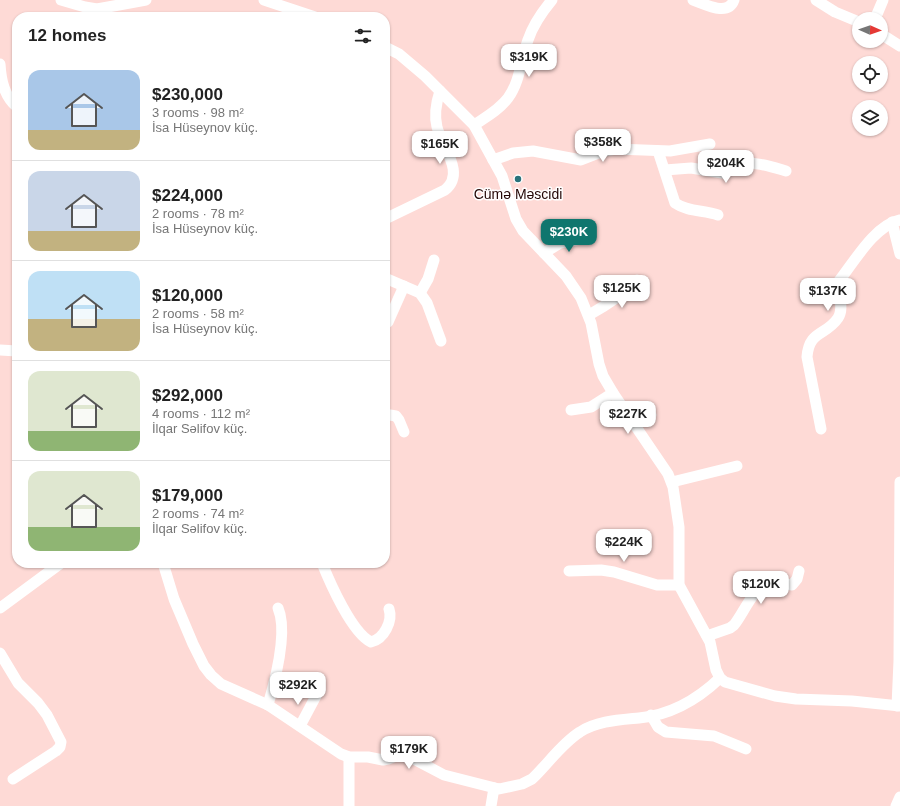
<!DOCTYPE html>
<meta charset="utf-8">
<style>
:root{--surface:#fff;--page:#f2f2f2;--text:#222;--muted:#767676;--line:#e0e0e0;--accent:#0f766e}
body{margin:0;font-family:Arial,sans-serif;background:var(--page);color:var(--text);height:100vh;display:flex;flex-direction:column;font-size:15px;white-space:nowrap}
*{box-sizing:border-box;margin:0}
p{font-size:13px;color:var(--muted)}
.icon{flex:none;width:22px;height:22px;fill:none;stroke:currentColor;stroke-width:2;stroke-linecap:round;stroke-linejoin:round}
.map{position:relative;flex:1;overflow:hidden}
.details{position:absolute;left:12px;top:12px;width:378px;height:556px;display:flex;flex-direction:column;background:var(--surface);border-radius:16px;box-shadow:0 1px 3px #0004}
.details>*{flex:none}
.needle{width:26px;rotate:92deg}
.buttons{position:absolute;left:852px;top:12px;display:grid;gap:8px}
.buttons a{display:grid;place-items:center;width:36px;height:36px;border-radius:50%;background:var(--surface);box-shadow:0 1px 3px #0004;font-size:20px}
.price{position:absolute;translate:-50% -34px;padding:0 9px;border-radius:8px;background:#fff;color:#222;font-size:13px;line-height:26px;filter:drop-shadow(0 1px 2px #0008)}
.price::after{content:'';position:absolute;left:50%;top:24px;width:12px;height:9px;margin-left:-6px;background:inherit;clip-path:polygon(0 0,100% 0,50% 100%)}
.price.selected{background:var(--accent);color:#fff}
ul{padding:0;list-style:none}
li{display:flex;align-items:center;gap:12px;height:100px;padding:0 16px}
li+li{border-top:1px solid var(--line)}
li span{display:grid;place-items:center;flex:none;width:112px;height:80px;border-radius:12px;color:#555}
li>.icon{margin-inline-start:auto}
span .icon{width:48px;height:48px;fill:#fffc;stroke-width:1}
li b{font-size:17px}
h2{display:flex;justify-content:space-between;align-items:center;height:48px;padding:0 16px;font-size:17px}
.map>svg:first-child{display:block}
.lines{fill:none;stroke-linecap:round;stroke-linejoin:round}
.minor{stroke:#fff;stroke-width:11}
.poi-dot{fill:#29727b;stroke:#fff;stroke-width:1.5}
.labels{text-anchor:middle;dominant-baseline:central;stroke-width:3;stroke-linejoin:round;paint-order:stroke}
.poi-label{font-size:14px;fill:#230605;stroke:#fff}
</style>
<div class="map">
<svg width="900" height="806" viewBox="0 0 900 806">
<rect width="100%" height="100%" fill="#fedad6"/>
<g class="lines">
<g class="minor">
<polyline points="61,0 85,7 97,9 146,0"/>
<polyline points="264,0 315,17"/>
<path d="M693 0C705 4 728 17 734 0"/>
<polyline points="816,0 835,12 859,22"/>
<polyline points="875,19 883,0"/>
<polyline points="881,34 900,46"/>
<polyline points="385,47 399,54 425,76 474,125 502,176 516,219 523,231 566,276 581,298 591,323 599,364 603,376 613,393 668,474 673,487 679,527 679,585 710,642 716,670 720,678 725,682 775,696 796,699 852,701 900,706"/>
<path d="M0 64C1 80 4 96 17 107"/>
<path d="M474 125C486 117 499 110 508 98 520 82 521 59 528 40 533 25 542 12 552 0"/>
<path d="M658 151 675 203C688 212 704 210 718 215"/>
<polyline points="493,160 513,153 533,151 581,160 604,151 616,149 670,151 710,144"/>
<path d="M665 170 691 168 722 173C728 171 733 166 739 164 754 161 772 167 786 171"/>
<path d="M385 219 445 190C466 173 442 147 437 127 434 115 436 103 440 91"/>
<polyline points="892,222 900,254"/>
<polyline points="544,253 560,243 586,238"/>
<polyline points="385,278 420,293 427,303 441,341"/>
<polyline points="420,293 428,279 434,260"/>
<path d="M589 315C607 305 622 295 637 280"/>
<polyline points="388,322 404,286"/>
<polyline points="0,350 17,351"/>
<polyline points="571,410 591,407 613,393"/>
<polyline points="626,412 636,412 651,415"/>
<polyline points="385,416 390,415 396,416 399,420 404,432"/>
<path d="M821 429 807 357C809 330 826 336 838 318 845 308 837 292 839 281 854 262 875 225 900 220"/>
<polyline points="672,482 737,466"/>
<path d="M163 563 174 599 193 644 204 666 211 675 221 684 268 705 341 754 349 757H368L383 760 388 759 396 756H408L444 775 499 789 522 784 532 779C547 765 562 743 580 732 597 721 619 720 639 718 671 715 697 700 720 678"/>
<path d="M322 563C330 583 352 633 371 642 384 639 393 621 389 609"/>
<polyline points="569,571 601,570 614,572 657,585 679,585"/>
<polyline points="0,608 61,563"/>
<path d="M707 636 730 628 734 625C744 613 754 585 770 583 777 583 785 584 792 585L797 579 799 571"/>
<polyline points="0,653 18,683 38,703 47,715 61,742 60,747 56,751 13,779"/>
<path d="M268 705C275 681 288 631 278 608"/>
<polyline points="897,706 899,661 900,482"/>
<polyline points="651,715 658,727 666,732 714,736 746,749"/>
<polyline points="300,726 316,696"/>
<polyline points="349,757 349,806"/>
<polyline points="491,806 494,788"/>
<polyline points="896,806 900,797"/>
</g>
</g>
<circle class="poi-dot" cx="518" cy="179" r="4"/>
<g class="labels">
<g class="poi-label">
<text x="518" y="194">Cümə Məscidi</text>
</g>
</g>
</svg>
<div class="buttons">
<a><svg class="needle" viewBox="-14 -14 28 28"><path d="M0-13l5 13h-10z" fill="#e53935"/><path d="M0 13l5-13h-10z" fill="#767676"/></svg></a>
<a><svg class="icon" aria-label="locate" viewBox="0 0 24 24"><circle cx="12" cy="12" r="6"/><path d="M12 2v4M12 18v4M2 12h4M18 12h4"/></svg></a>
<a><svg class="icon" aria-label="layers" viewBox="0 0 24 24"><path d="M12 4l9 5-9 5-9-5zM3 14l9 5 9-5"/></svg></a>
</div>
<b class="price" style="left:529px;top:78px">$319K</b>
<b class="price" style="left:603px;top:163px">$358K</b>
<b class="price" style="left:440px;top:165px">$165K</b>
<b class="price" style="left:726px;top:184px">$204K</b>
<b class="price selected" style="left:569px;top:253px">$230K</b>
<b class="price" style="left:622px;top:309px">$125K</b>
<b class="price" style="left:828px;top:312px">$137K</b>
<b class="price" style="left:628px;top:435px">$227K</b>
<b class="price" style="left:624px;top:563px">$224K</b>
<b class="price" style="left:761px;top:605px">$120K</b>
<b class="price" style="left:298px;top:706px">$292K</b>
<b class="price" style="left:409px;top:770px">$179K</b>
<section class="details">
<h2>12 homes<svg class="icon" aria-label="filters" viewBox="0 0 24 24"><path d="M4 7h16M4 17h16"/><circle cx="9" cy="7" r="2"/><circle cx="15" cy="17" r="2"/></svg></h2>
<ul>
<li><span style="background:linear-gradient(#a9c7e8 75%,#c2b280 0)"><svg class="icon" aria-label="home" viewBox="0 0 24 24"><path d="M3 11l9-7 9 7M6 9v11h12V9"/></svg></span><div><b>$230,000</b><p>3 rooms · 98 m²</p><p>İsa Hüseynov küç.</p></div></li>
<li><span style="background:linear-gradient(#c9d6e8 75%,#c2b280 0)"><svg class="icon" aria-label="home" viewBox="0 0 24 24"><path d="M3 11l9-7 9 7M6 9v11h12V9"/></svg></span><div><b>$224,000</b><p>2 rooms · 78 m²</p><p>İsa Hüseynov küç.</p></div></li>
<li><span style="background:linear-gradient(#bfe0f5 60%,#c2b280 0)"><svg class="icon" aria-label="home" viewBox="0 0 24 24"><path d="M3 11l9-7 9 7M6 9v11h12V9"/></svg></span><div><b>$120,000</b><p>2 rooms · 58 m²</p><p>İsa Hüseynov küç.</p></div></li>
<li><span style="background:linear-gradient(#dfe7d0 75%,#8fb573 0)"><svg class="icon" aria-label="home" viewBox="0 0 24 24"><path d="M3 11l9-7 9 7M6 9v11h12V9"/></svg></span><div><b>$292,000</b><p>4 rooms · 112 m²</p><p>İlqar Səlifov küç.</p></div></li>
<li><span style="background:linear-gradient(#dfe7d0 70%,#8fb573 0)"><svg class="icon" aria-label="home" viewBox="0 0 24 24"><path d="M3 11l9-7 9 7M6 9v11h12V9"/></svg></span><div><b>$179,000</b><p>2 rooms · 74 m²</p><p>İlqar Səlifov küç.</p></div></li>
</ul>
</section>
</div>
